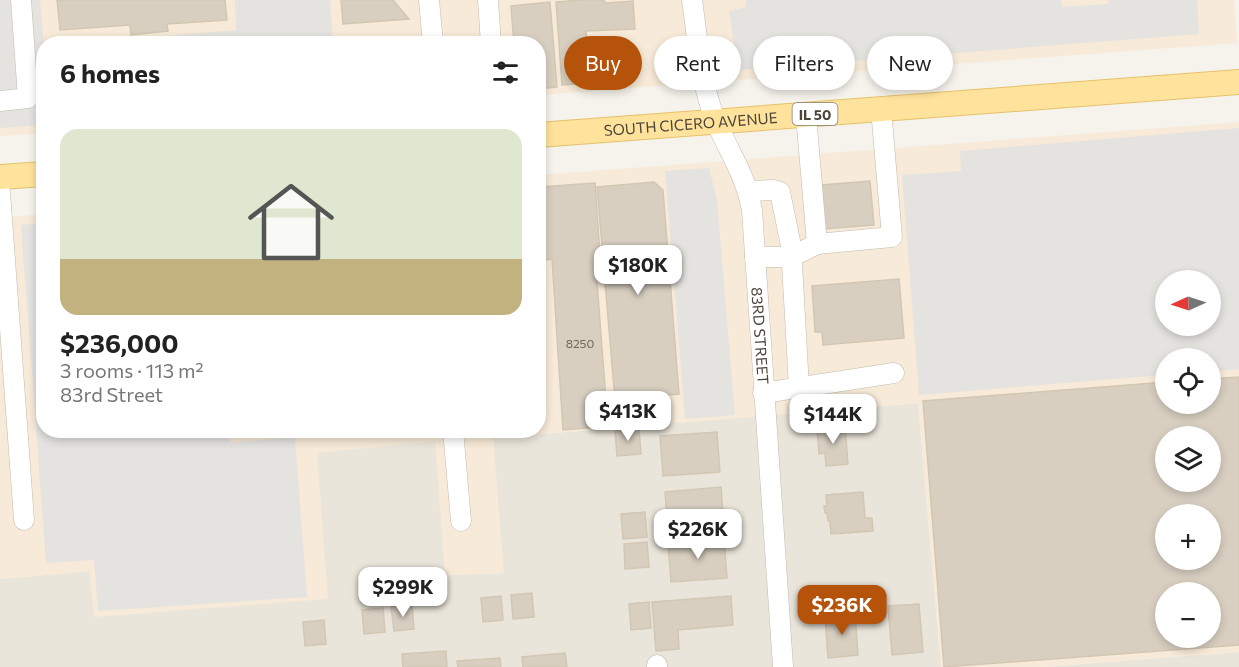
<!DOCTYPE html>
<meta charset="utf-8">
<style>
:root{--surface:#fff;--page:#f6f6f6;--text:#222;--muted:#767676;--accent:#b45309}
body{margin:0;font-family:Commissioner,sans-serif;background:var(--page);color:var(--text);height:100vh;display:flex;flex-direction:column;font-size:22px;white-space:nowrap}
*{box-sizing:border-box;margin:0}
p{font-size:20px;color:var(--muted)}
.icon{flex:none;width:33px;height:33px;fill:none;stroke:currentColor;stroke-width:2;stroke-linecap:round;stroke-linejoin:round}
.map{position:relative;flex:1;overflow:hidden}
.sheet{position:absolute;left:36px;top:36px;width:510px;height:402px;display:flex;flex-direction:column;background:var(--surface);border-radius:24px;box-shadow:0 3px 9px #0003}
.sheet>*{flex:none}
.hud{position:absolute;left:564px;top:36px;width:570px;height:54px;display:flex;gap:12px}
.needle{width:39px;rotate:267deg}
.fabs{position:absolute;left:1155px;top:270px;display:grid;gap:12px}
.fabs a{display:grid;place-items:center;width:66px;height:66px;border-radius:50%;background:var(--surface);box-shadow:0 3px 9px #0003;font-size:30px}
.price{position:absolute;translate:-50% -51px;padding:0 14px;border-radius:12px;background:#fff;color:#222;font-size:20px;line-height:39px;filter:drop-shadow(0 2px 3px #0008)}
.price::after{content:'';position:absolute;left:50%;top:36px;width:18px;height:14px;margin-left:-9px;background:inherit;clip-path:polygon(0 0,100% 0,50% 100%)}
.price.current{background:var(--accent);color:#fff}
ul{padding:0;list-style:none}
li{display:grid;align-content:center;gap:12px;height:318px;padding:0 24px}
li span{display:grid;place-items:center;height:186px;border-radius:18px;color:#555}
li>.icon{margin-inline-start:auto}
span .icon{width:108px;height:108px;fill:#fffc;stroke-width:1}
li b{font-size:26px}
h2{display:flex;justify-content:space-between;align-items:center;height:72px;padding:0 24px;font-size:26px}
.pill{padding:0 21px;border-radius:27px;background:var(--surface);box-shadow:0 3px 9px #0003;font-size:21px;line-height:54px}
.pill.current{background:var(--accent);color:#fff}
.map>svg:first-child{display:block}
.residential{fill:#eae5da}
.commercial{fill:#f7ead8;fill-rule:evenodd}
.parking{fill:#e5e3e0;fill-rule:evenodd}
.building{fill:#d8cfc1;stroke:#d3c7b4;stroke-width:1.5;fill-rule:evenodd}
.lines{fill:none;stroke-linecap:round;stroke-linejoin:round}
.minor-casing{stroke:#c2bbae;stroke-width:21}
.major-casing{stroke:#e6c16a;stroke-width:26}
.minor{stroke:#fff;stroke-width:20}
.major{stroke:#ffe39c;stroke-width:24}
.labels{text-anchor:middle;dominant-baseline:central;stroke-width:4.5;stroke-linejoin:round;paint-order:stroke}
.number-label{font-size:12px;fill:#6e675b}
.shield{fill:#fff;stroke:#817c74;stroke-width:1.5}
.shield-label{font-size:14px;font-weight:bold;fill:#4b4439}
.street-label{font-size:15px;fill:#4b4439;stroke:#fff}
</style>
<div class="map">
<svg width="1239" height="667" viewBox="0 0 1239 667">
<rect width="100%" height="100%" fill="#f6f3ec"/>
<g class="residential">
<polygon points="918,403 941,667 0,667 0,579 90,571 94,617 317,452 436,441 445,575 503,573 493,438"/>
<polygon points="1239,652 1239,667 1043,667"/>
</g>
<g class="commercial">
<polygon points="0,0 1234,0 1237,43 539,95 538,44 44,44 43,133 0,136"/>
<path d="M1239 122V652L1043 667H941L918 403 493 438 504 573 445 575 435 441 317 453 328 599 94 617 90 571 0 579V218L43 214 44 430H538L539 175ZM1166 280H1210V326H1166ZM1166 358H1210V404H1166ZM1166 436H1210V482H1166ZM1166 514H1210V560H1166ZM1166 592H1210V638H1166Z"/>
</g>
<g class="parking">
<polygon points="0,0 40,0 44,46 43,125 0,128"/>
<polygon points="235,0 330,0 333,43 146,43 174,41 174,35 236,30"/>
<polygon points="746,0 1061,0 1062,7 1108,4 1109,0 1197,0 1199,34 738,70 729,11 746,7"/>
<path d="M1239 128V369L1211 372 1210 358H1166L1165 375 919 395 902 175 961 171 960 151ZM1210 280V326H1166V280Z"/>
<polygon points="709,168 717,199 735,415 685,419 665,171"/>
<polygon points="43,223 44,430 228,431 230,443 295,437 307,597 98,611 94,560 46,563 21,225"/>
</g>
<g class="building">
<polygon points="57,0 225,0 227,20 167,24 168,31 131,35 130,25 60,30"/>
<polygon points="341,0 393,0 409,19 343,24"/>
<polygon points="581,0 603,0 606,3 633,1 635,29 586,31 589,83 562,85 556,2"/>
<polygon points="550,2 557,87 538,89 538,44 514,44 511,6"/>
<polygon points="870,181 874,225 824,229 821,185"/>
<polygon points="654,182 663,190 679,394 643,397 645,422 617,424 597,187"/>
<polygon points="595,183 600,255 595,256 608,426 563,430 552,259 545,260 540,187"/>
<polygon points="899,279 904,338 823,345 822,332 815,332 812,286"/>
<path d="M1239 377V645L944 667 923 401 1166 382V404H1210V379ZM1166 436H1210V482H1166ZM1166 514H1210V560H1166ZM1166 592H1210V638H1166Z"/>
<polygon points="845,426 848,464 826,466 825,453 819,454 817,428"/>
<polygon points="639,429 641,454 617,456 615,431"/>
<polygon points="232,430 311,430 311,431 232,437"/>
<polygon points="717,432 720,472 663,476 660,436"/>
<polygon points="721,487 724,527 668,532 665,492"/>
<polygon points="863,492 865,518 872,518 873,531 831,534 830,521 828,521 827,513 825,513 824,506 827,506 826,495"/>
<polygon points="645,512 647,537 623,539 621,514"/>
<polygon points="724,538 727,578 671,582 668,543"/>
<polygon points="647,542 649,567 625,569 624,544"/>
<polygon points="532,593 534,617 513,619 511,595"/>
<polygon points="501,596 503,620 483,622 481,598"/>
<polygon points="731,596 733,625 678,630 679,649 656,651 652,602"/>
<polygon points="649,602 651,628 631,630 629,604"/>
<polygon points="919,604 923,652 892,655 888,606"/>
<polygon points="412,605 414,629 394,631 391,607"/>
<polygon points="383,608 385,632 364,634 362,610"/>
<polygon points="855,613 858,655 828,658 825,616"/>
<polygon points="324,620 326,644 305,646 303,622"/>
<polygon points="446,651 447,667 403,667 402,654"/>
<polygon points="565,653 567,667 523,667 522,657"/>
<polygon points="500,658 501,667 458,667 457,661"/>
</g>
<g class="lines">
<defs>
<g id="minor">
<polyline points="429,0 433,44"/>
<polyline points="488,0 491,44"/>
<path id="s1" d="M692 0C698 41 700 83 716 121 730 155 745 173 752 210L783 667"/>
<polyline points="0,101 28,98 21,0"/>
<polyline points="806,115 817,244 892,237 881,109"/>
<polyline points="749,191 774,190 780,192 791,246 799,388"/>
<polyline points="0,192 24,520"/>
<polyline points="755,257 791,257 817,244"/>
<polyline points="763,393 894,373"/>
<polyline points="453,430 461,521"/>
<polyline points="657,665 657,667"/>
</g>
<g id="major">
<path id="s2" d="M538 135 1239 82"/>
<polyline points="0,177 44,174"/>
</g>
</defs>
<use href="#minor" class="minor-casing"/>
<use href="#major" class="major-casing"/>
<use href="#minor" class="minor"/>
<use href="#major" class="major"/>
</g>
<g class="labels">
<g class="number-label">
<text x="580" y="343">8250</text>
</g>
<rect class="shield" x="792.5" y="103" width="45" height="22" rx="4.5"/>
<g class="shield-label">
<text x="815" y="114">IL 50</text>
</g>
<g class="street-label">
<text stroke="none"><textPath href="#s2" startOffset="153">SOUTH CICERO AVENUE</textPath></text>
<text stroke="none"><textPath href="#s1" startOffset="346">83RD STREET</textPath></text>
</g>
</g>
</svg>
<div class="fabs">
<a><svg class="needle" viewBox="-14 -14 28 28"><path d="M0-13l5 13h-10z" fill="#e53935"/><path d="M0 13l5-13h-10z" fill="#767676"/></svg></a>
<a><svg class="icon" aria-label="locate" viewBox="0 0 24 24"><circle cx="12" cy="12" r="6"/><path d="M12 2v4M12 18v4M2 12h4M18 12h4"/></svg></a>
<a><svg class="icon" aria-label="layers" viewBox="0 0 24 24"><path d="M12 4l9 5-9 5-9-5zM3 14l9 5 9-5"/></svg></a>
<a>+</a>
<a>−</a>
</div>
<b class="price" style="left:638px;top:296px">$180K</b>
<b class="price" style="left:628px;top:442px">$413K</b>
<b class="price" style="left:833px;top:445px">$144K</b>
<b class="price" style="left:698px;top:560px">$226K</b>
<b class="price" style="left:403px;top:618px">$299K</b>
<b class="price current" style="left:842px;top:636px">$236K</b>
<div class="hud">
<a class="pill current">Buy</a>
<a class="pill">Rent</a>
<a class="pill">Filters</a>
<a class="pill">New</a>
</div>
<section class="sheet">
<h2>6 homes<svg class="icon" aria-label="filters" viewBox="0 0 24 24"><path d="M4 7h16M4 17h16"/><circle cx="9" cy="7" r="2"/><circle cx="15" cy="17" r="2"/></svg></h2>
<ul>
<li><span style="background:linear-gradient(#dfe7d0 70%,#c2b280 0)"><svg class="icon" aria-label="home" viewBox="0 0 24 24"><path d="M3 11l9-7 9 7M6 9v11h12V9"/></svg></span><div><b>$236,000</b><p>3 rooms · 113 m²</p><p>83rd Street</p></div></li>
</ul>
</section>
</div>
